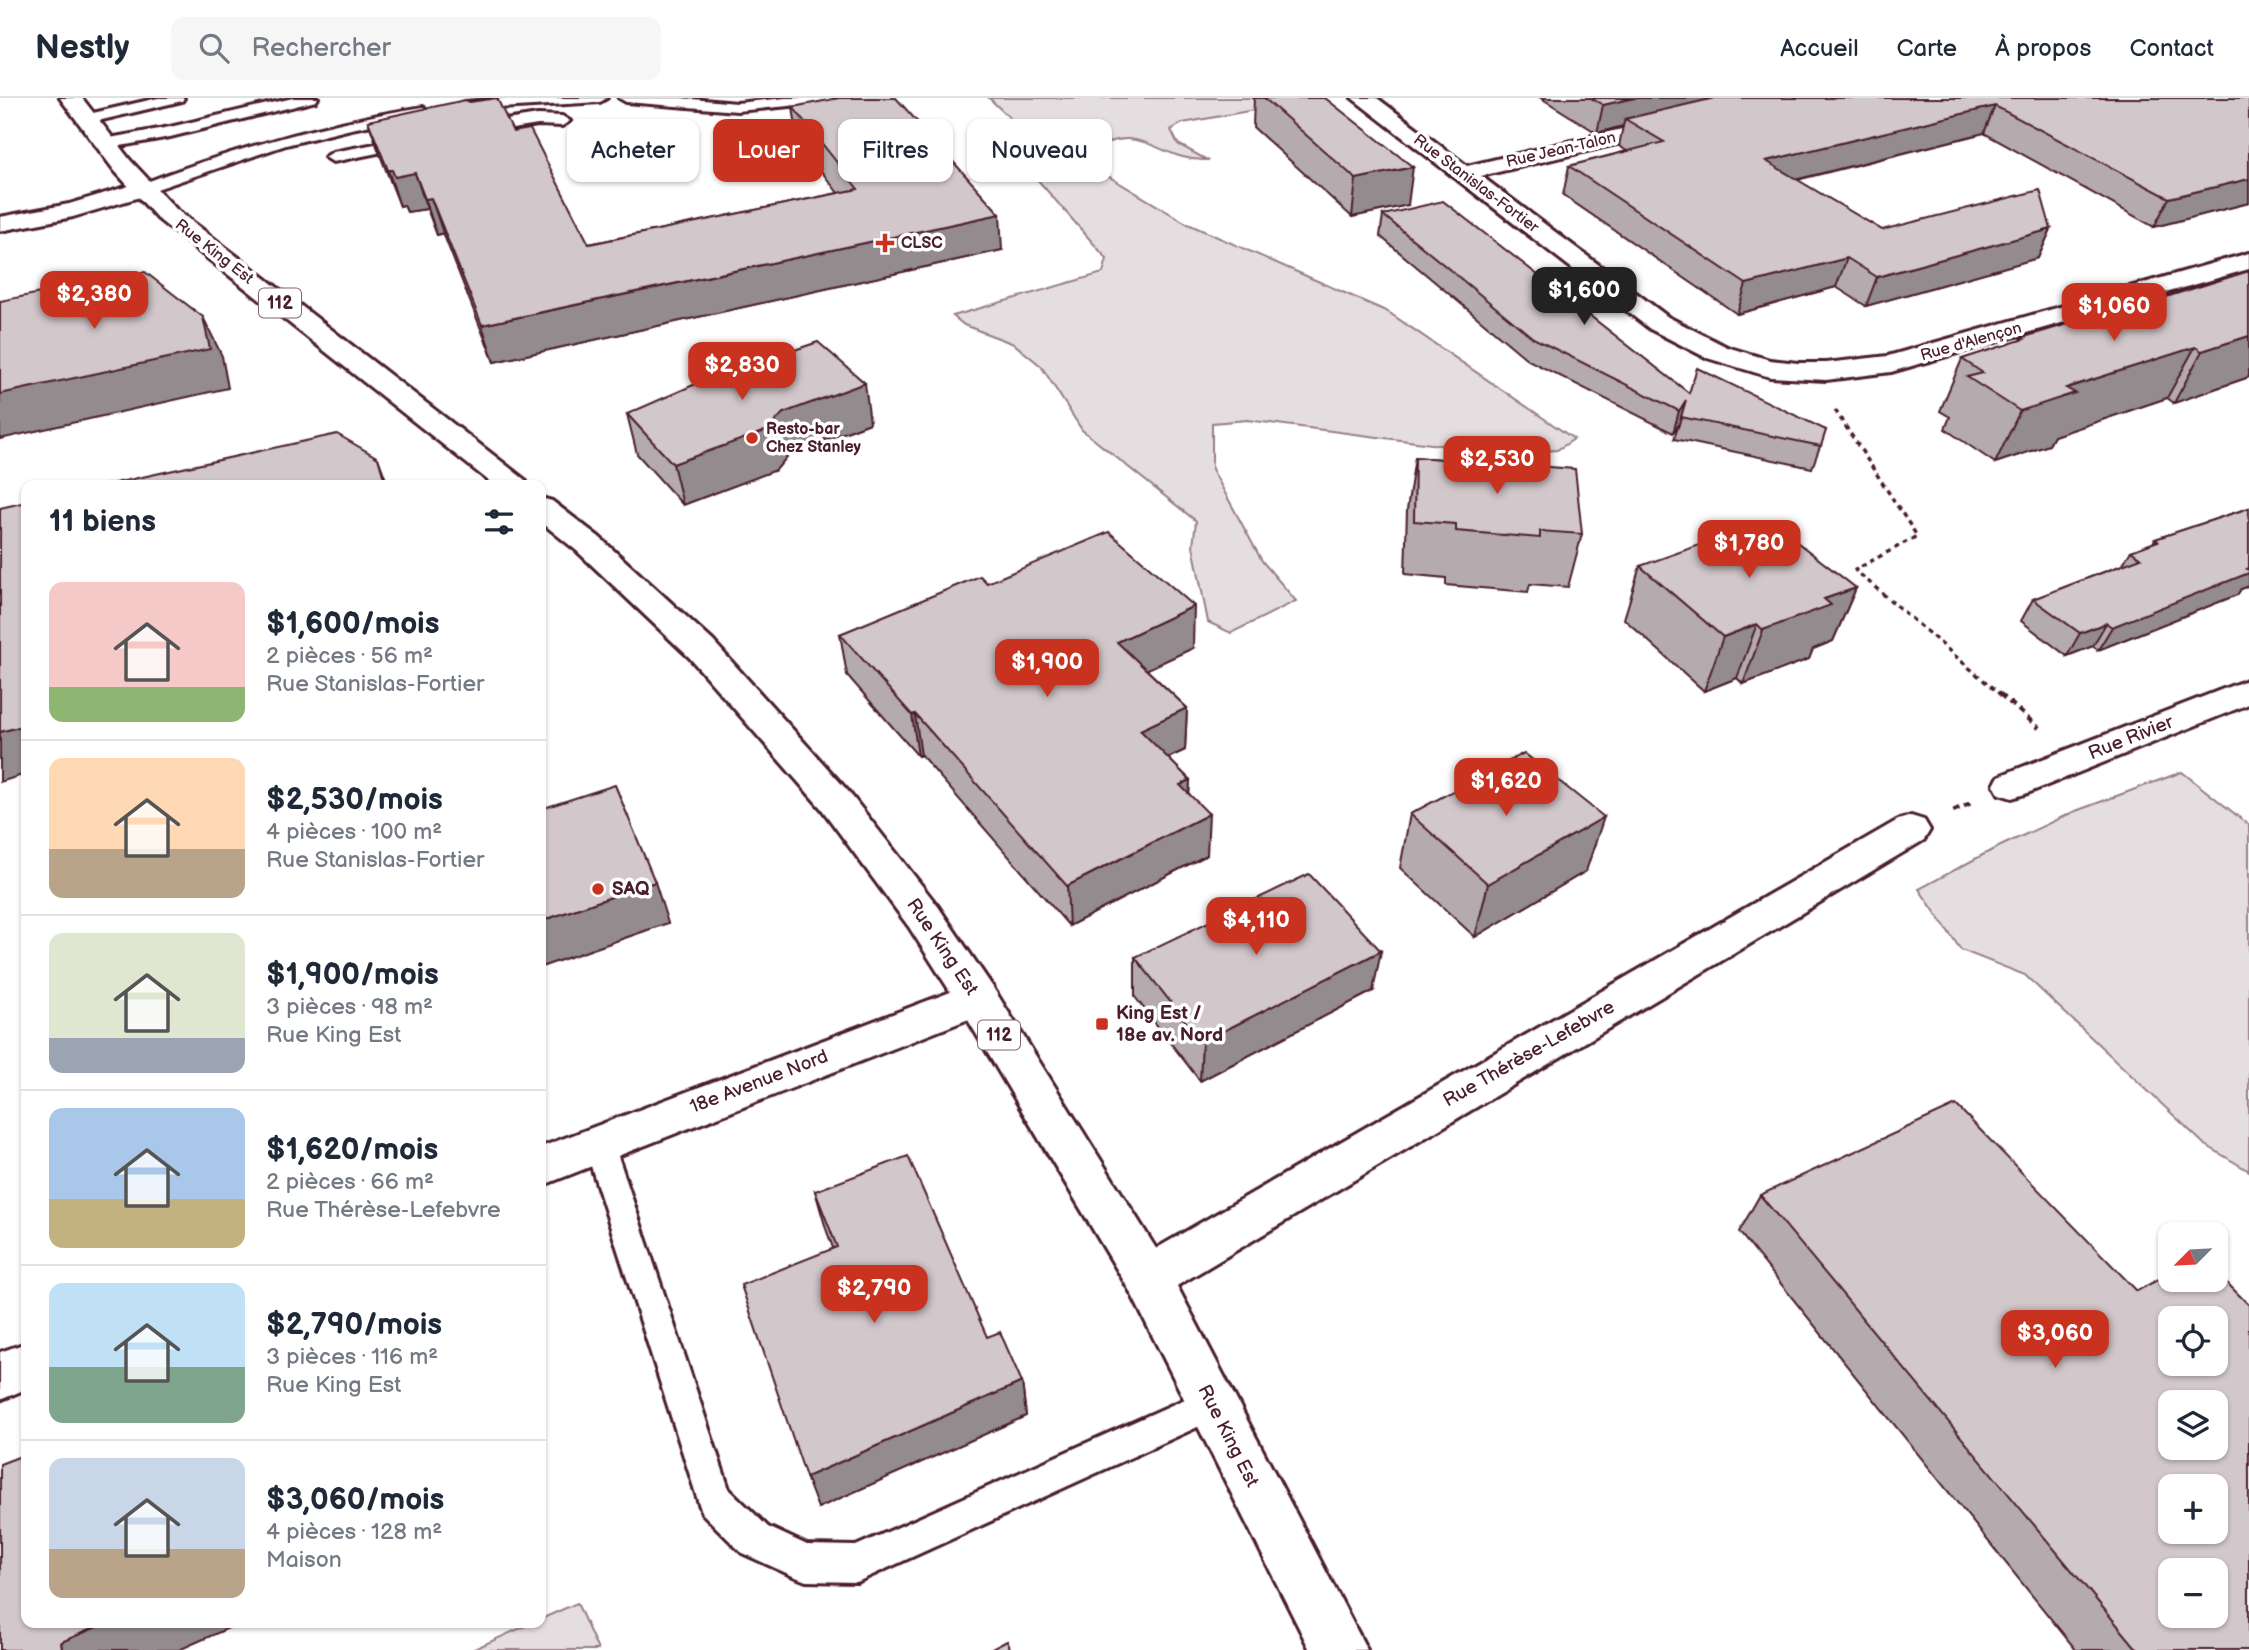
<!DOCTYPE html>
<html lang="fr">
<meta charset="utf-8">
<style>
:root{--surface:#fff;--page:#f6f6f7;--text:#1f2937;--muted:#747a83;--line:#e0e1e3;--accent:#c8321e}
body{margin:0;font-family:"Balsamiq Sans",sans-serif;background:var(--page);color:var(--text);height:100vh;display:flex;flex-direction:column;font-size:26px;white-space:nowrap}
*{box-sizing:border-box;margin:0}
p{font-size:23px;color:var(--muted)}
.icon{flex:none;width:38px;height:38px;fill:none;stroke:currentColor;stroke-width:2;stroke-linecap:round;stroke-linejoin:round}
.map{position:relative;flex:1;overflow:hidden}
.details{position:absolute;left:21px;top:382px;width:525px;height:1148px;display:flex;flex-direction:column;background:var(--surface);border-radius:14px;box-shadow:0 2px 5px #0004}
.details>*{flex:none}
.top-card{position:absolute;left:567px;top:21px;width:665px;height:63px;display:flex;gap:14px}
.needle{width:46px;rotate:246deg}
.fabs{position:absolute;left:2158px;top:1124px;display:grid;gap:14px}
.fabs a{display:grid;place-items:center;width:70px;height:70px;border-radius:14px;background:var(--surface);box-shadow:0 2px 5px #0004;font-size:35px}
.price{position:absolute;translate:-50% -60px;padding:0 16px;border-radius:14px;background:var(--accent);color:#fff;font-size:23px;line-height:46px;filter:drop-shadow(0 2px 4px #0008)}
.price::after{content:'';position:absolute;left:50%;top:42px;width:21px;height:16px;margin-left:-10px;background:inherit;clip-path:polygon(0 0,100% 0,50% 100%)}
.price.current{background:#222;color:#fff}
ul{padding:0;list-style:none}
li{display:flex;align-items:center;gap:21px;height:175px;padding:0 28px}
li+li{border-top:2px solid var(--line)}
li span{display:grid;place-items:center;flex:none;width:196px;height:140px;border-radius:14px;color:#555}
li>.icon{margin-inline-start:auto}
span .icon{width:84px;height:84px;fill:#fffc;stroke-width:1}
li b{font-size:30px}
h2{display:flex;justify-content:space-between;align-items:center;height:84px;padding:0 28px;font-size:30px}
.chip{padding:0 24px;border-radius:14px;background:var(--surface);box-shadow:0 2px 5px #0004;font-size:24px;line-height:63px}
.chip.current{background:var(--accent);color:#fff}
header{display:flex;align-items:center;gap:42px;box-sizing:border-box;height:98px;padding:0 35px;background:var(--surface);border-bottom:2px solid var(--line)}
header strong{font-size:33px}
nav{display:flex;gap:38px;margin-inline-start:auto;font-size:24px}
.search{width:490px;height:63px;background:var(--page);display:flex;align-items:center;gap:18px;box-sizing:border-box;padding:0 24px;border-radius:14px;color:var(--muted);font-size:26px}
.map>svg:first-child{display:block}
.green{fill:#e5dee0;stroke:#987e86;stroke-width:2}
.lines{fill:none;stroke-linecap:round;stroke-linejoin:round}
.lane-casing{stroke:#4a1f2b;stroke-width:6}
.street-casing{stroke:#4a1f2b;stroke-width:6}
.primary-casing{stroke:#4a1f2b;stroke-width:6}
.path-far1{stroke:#4a1f2b;stroke-width:3.5;stroke-dasharray:5 4.5;stroke-linecap:butt}
.path{stroke:#4a1f2b;stroke-width:4.5;stroke-dasharray:7 5;stroke-linecap:butt}
.lane{fill:#fff;fill-rule:evenodd}
.street{fill:#fff;fill-rule:evenodd}
.primary{fill:#fff;fill-rule:evenodd}
.wall{fill:#b5abaf;stroke:#4a1f2b;stroke-width:2}
.shaded-wall{fill:#938b8e;stroke:#4a1f2b;stroke-width:2}
.building{fill:#d2c7cb;stroke:#4a1f2b;stroke-width:2;fill-rule:evenodd}
.poi-dot{fill:#c8321e;stroke:#fff;stroke-width:2.5}
.labels{text-anchor:middle;dominant-baseline:central;stroke-width:7;stroke-linejoin:round;paint-order:stroke}
.far-street-label{font-size:16px;fill:#4a1f2b;stroke:#fff}
.far-poi-label{font-size:16px;font-weight:bold;fill:#4a1f2b;stroke:#fff;text-anchor:start}
.shield{fill:#fff;stroke:#80626b;stroke-width:2}
.shield-label{font-size:18px;font-weight:bold;fill:#4a1f2b}
.street-label{font-size:19px;fill:#4a1f2b;stroke:#fff}
.poi-label{font-size:19px;font-weight:bold;fill:#4a1f2b;stroke:#fff;text-anchor:start}
</style>
<header>
<strong>Nestly</strong>
<div class="search"><svg class="icon" aria-label="search" viewBox="0 0 24 24"><circle cx="10" cy="10" r="6"/><path d="M15 15l6 6"/></svg>Rechercher</div>
<nav><a>Accueil</a><a>Carte</a><a>À propos</a><a>Contact</a></nav>
</header>
<div class="map">
<svg width="2249" height="1552" viewBox="0 0 2249 1552">
<rect width="100%" height="100%" fill="#fff"/>
<filter id="ink" filterUnits="userSpaceOnUse"><feTurbulence type="fractalNoise" baseFrequency=".0143" numOctaves="2"/><feDisplacementMap in="SourceGraphic" scale="14" xChannelSelector="R" yChannelSelector="G"/><feConvolveMatrix kernelMatrix="1 2 1 2 8 2 1 2 1" color-interpolation-filters="sRGB"/></filter>
<g filter="url(#ink)">
<g class="green">
<path d="M989 0H1320L1183 25 1171 32 1178 46 1207 62C1159 64 1137 18 1089 56L1093 69 1188 126 1388 214 1574 341 1557 352 1508 356 1247 322 1212 325V371L1262 463 1296 503 1231 535 1208 524 1193 448 1196 423 1082 332 1041 268 1014 246 964 227 953 218 1103 175 1107 161 1022 64 1045 44 1022 32Z"/>
<polygon points="2182,674 2249,727 2249,1073 2204,1046 2025,877 1961,852 1919,791 1992,752 2073,714"/>
<polygon points="577,1505 598,1552 472,1552 534,1524 541,1524 541,1521"/>
</g>
<g class="lines">
<defs>
<g id="lane">
<polygon points="158,0 184,0 182,3 85,26 77,21 80,18"/>
<polygon points="293,0 318,0 316,3 170,39 104,51 96,46 104,41 170,29"/>
<polygon points="508,0 607,0 600,4 465,12 458,8 465,4"/>
<polygon points="619,0 681,0 737,5 785,0 838,0 831,4 737,13 626,4"/>
<path d="M423 9 430 13 428 16 351 31 286 47 148 94 142 96 134 91 136 88C230 52 324 25 423 9Z"/>
<polygon points="538,17 562,18 570,23 562,28 538,27 480,36 472,31 480,26"/>
<polygon points="412,39 420,44 417,47 333,64 325,59 333,54"/>
<polygon points="599,1033 610,1037 614,1046 729,1391 768,1429 807,1447 856,1448 1212,1289 1224,1293 1229,1305 1224,1317 857,1484 806,1483 793,1478 742,1455 702,1415 584,1046 588,1037"/>
</g>
<g id="street">
<polygon points="1352,0 1377,0 1467,68 1672,19 1680,21 1683,26 1680,31 1481,78 1668,219 1727,249 1770,262 1798,265 1826,265 1888,258 2249,155 2249,171 1891,274 1826,282 1770,279 1707,260 1650,231"/>
<polygon points="142,84 150,86 154,91 150,96 73,119 0,133 0,119 69,106"/>
<polygon points="2249,581 2249,606 2025,696 2012,700 1999,696 1994,687 1999,678"/>
<polygon points="1911,718 1924,722 1930,732 1924,742 1165,1195 1148,1202 1131,1195 1124,1180 1131,1165 1898,722"/>
<polygon points="977,884 992,888 998,900 992,912 541,1088 541,1049"/>
<polygon points="26,1245 26,1291 0,1302 0,1254"/>
</g>
<g id="primary">
<polygon points="60,0 82,0 130,62 176,111 524,381 528,387 494,387 158,121 114,72"/>
<polygon points="541,400 552,403 599,439 713,543 847,692 937,807 992,888 1165,1165 1367,1552 1310,1552 1131,1195 962,912 909,829 821,710 689,559 577,453 541,424"/>
</g>
</defs>
<use href="#lane" class="lane-casing"/>
<use href="#street" class="street-casing"/>
<use href="#primary" class="primary-casing"/>
<polyline class="path-far1" points="1835,312 1917,438 1855,472 2002,598"/>
<g class="path">
<polyline points="2000,596 2039,630"/>
<polyline points="1953,713 1971,705"/>
</g>
<use href="#lane" class="lane"/>
<use href="#street" class="street"/>
<use href="#primary" class="primary"/>
</g>
<g class="wall">
<polygon points="1254,0 1325,0 1408,107 1352,119 1253,29"/>
<polygon points="1541,0 2249,0 2249,105 2154,129 1984,35 1797,82 1882,132 2051,131 2038,160 1866,208 1836,189 1737,216 1563,97 1569,68 1627,53 1619,48 1623,28 1597,35"/>
<polygon points="793,9 1002,152 494,264 443,135 437,137 427,111 407,114 404,107 400,108 380,57 368,23 513,34 589,146 838,95 798,43"/>
<polygon points="1383,117 1689,295 1826,332 1812,370 1674,341 1679,326 1673,335 1528,262 1380,138"/>
<polygon points="2249,173 2249,279 2174,305 2167,300 2054,338 2049,347 1995,365 1945,331 1950,319 1940,313 1962,261 2020,243 2021,240 2141,207"/>
<polygon points="627,316 870,325 790,355 776,372 683,407 637,356"/>
<polygon points="1456,356 1536,368 1582,436 1568,489 1530,486 1528,494 1446,487 1446,480 1405,476 1407,412 1415,359 1455,362"/>
<polygon points="2249,410 2249,488 2241,491 2237,497 2098,552 2093,548 2067,558 2021,523 2033,501 2122,467 2131,453 2153,445 2155,441"/>
<polygon points="1745,438 1856,490 1833,543 1813,551 1809,561 1743,586 1737,580 1704,593 1624,521 1640,468"/>
<polygon points="987,485 1193,550 1146,571 1187,610 1185,652 1168,660 1190,682 1189,696 1207,757 1069,828 921,657 918,658 847,577 840,536"/>
<polygon points="1410,716 1586,773 1475,839 1400,770"/>
<polygon points="1135,859 1373,893 1200,983 1135,899"/>
<polygon points="815,1093 987,1239 1022,1284 1026,1318 818,1410 833,1150 826,1131"/>
<polygon points="1760,1097 2137,1193 2249,1552 2076,1552 1739,1134"/>
</g>
<g class="shaded-wall">
<polygon points="1634,0 1744,0 1625,21 1623,28 1597,35 1603,7"/>
<polygon points="1995,8 1984,35 1758,91 1766,63"/>
<polygon points="1413,69 1408,107 1352,119 1356,81"/>
<polygon points="388,72 392,72 415,75 427,111 407,114 404,107 400,108"/>
<polygon points="2249,81 2249,105 2154,129 2169,100"/>
<polygon points="431,100 443,135 437,137 425,101"/>
<polygon points="1000,116 1002,152 494,264 482,227"/>
<polygon points="2051,131 2038,160 1866,208 1877,179"/>
<polygon points="1847,160 1836,189 1737,216 1746,186"/>
<polygon points="203,219 222,258 228,290 0,341 0,296"/>
<polygon points="2249,238 2249,279 2174,305 2202,253"/>
<polygon points="2195,249 2167,300 2054,338 2049,347 1995,365 2020,313 2066,290"/>
<polygon points="865,285 870,325 790,355 776,372 683,407 673,366 783,315"/>
<polygon points="1686,302 1679,326 1673,335 1679,313"/>
<polygon points="378,360 388,387 386,387"/>
<polygon points="2249,470 2249,488 2241,491 2237,497 2098,552 2112,529"/>
<polygon points="1856,490 1833,543 1813,551 1809,561 1743,586 1763,532 1824,501"/>
<polygon points="1194,508 1193,550 1118,585 1117,544"/>
<polygon points="2106,525 2093,548 2067,558 2080,535"/>
<polygon points="1757,526 1737,580 1704,593 1723,539"/>
<polygon points="1187,610 1185,652 1140,673 1140,632"/>
<polygon points="915,616 921,657 918,658 912,617"/>
<polygon points="26,627 26,676 0,684 0,634"/>
<polygon points="1190,682 1188,723 1180,687"/>
<polygon points="1209,716 1207,757 1069,828 1067,788"/>
<polygon points="1604,719 1586,773 1475,839 1488,786"/>
<polygon points="655,784 668,825 541,869 541,823"/>
<polygon points="1381,853 1373,893 1200,983 1202,944"/>
<polygon points="1022,1284 1026,1318 818,1410 806,1379"/>
<polygon points="108,1524 242,1524 179,1552 62,1552 61,1544"/>
</g>
<g class="building">
<polygon points="497,0 513,34 530,31 589,146 858,91 793,9 839,0 896,0 1000,116 482,227 431,100 425,101 415,75 395,79 392,72 388,72 368,23 465,2 470,4"/>
<polygon points="1264,0 1325,0 1413,69 1356,81"/>
<polygon points="1591,0 1634,0 1603,7"/>
<polygon points="1715,0 2249,0 2249,81 2169,100 1995,8 1766,63 1882,132 2040,92 2051,131 1877,179 1847,160 1746,186 1569,68 1664,44 1625,21"/>
<polygon points="1443,103 1689,295 1697,270 1826,332 1821,348 1681,319 1686,302 1679,313 1533,240 1383,117"/>
<polygon points="2249,173 2249,238 2202,253 2195,249 2066,290 2075,295 2020,313 1967,279 1983,275 1962,261 2024,241 2021,240 2138,205 2141,207"/>
<polygon points="145,174 203,219 210,251 0,296 0,203"/>
<polygon points="818,244 865,285 783,315 768,332 673,366 627,316 698,285"/>
<polygon points="337,336 378,360 386,387 106,387"/>
<polygon points="1456,356 1536,363 1536,368 1575,371 1582,436 1540,433 1540,440 1456,433 1456,426 1414,423 1415,359 1456,362"/>
<polygon points="26,404 26,627 0,634 0,410"/>
<polygon points="2249,410 2249,470 2247,471 2249,472 2249,475 2112,529 2106,525 2080,535 2033,501 2141,460 2131,453 2158,443 2155,441"/>
<polygon points="1775,427 1856,490 1824,501 1831,507 1763,532 1757,526 1723,539 1640,468 1739,433 1745,438"/>
<polygon points="1109,434 1194,508 1117,544 1187,610 1140,632 1190,682 1180,687 1209,716 1067,788 915,616 912,617 840,536 980,478 987,485"/>
<polygon points="1524,655 1604,719 1488,786 1410,716"/>
<polygon points="615,687 655,784 541,823 541,711"/>
<polygon points="1309,776 1381,853 1202,944 1135,859"/>
<path d="M1956 1007 2137 1193 2170 1175V1181H2216V1174L2249 1207V1552H2138L1760 1097ZM2170 1220H2216V1265H2170ZM2170 1304H2216V1349H2170ZM2170 1388H2216V1433H2170ZM2170 1472H2216V1517H2170Z"/>
<polygon points="908,1058 987,1239 1000,1234 1022,1284 806,1379 741,1187 837,1149 815,1093"/>
<polygon points="26,1356 26,1524 108,1524 61,1544 62,1552 0,1552 0,1366"/>
<polygon points="1007,1543 1011,1552 990,1552"/>
</g>
</g>
<g class="poi-dot">
<path d="M881.5 134.5h7v7h7v7h-7v7h-7v-7h-7v-7h7z"/>
<circle cx="752" cy="340" r="7"/>
<circle cx="598" cy="791" r="7"/>
<rect x="1095" y="919" width="14" height="14" rx="3.5"/>
</g>
<g class="labels">
<g class="far-street-label">
<text transform="translate(1561 52) rotate(-13)">Rue Jean-Talon</text>
<text transform="translate(1476 86) rotate(37)">Rue Stanislas-Fortier</text>
<text transform="translate(214 154) rotate(38)">Rue King Est</text>
<text transform="translate(1971 244) rotate(-16)">Rue d'Alençon</text>
</g>
<g class="far-poi-label">
<text x="901" y="145">CLSC</text>
<text x="766" y="331">Resto-bar<tspan x="766" dy="18">Chez Stanley</tspan></text>
</g>
<g class="shield">
<rect x="259" y="190.5" width="42" height="29" rx="5"/>
<rect x="978" y="922.5" width="42" height="29" rx="5"/>
</g>
<g class="shield-label">
<text x="280" y="205">112</text>
<text x="999" y="937">112</text>
</g>
<g class="street-label">
<text transform="translate(2131 640) rotate(-22)">Rue Rivier</text>
<text transform="translate(942 849) rotate(56)">Rue King Est</text>
<text transform="translate(1529 956) rotate(-30)">Rue Thérèse-Lefebvre</text>
<text transform="translate(759 984) rotate(-21)">18e Avenue Nord</text>
<text transform="translate(1228 1338) rotate(63)">Rue King Est</text>
</g>
<g class="poi-label">
<text x="612" y="791">SAQ</text>
<text x="1116" y="915">King Est /<tspan x="1116" dy="22">18e av. Nord</tspan></text>
</g>
</g>
</svg>
<div class="fabs">
<a><svg class="needle" viewBox="-14 -14 28 28"><path d="M0-13l5 13h-10z" fill="#e53935"/><path d="M0 13l5-13h-10z" fill="#747a83"/></svg></a>
<a><svg class="icon" aria-label="locate" viewBox="0 0 24 24"><circle cx="12" cy="12" r="6"/><path d="M12 2v4M12 18v4M2 12h4M18 12h4"/></svg></a>
<a><svg class="icon" aria-label="layers" viewBox="0 0 24 24"><path d="M12 4l9 5-9 5-9-5zM3 14l9 5 9-5"/></svg></a>
<a>+</a>
<a>−</a>
</div>
<b class="price current" style="left:1584px;top:229px">$1,600</b>
<b class="price" style="left:94px;top:233px">$2,380</b>
<b class="price" style="left:2114px;top:245px">$1,060</b>
<b class="price" style="left:742px;top:304px">$2,830</b>
<b class="price" style="left:1497px;top:398px">$2,530</b>
<b class="price" style="left:1749px;top:482px">$1,780</b>
<b class="price" style="left:1047px;top:601px">$1,900</b>
<b class="price" style="left:1506px;top:720px">$1,620</b>
<b class="price" style="left:1256px;top:859px">$4,110</b>
<b class="price" style="left:874px;top:1227px">$2,790</b>
<b class="price" style="left:2055px;top:1272px">$3,060</b>
<div class="top-card">
<a class="chip">Acheter</a>
<a class="chip current">Louer</a>
<a class="chip">Filtres</a>
<a class="chip">Nouveau</a>
</div>
<section class="details">
<h2>11 biens<svg class="icon" aria-label="filters" viewBox="0 0 24 24"><path d="M4 7h16M4 17h16"/><circle cx="9" cy="7" r="2"/><circle cx="15" cy="17" r="2"/></svg></h2>
<ul>
<li><span style="background:linear-gradient(#f6c9c9 75%,#8fb573 0)"><svg class="icon" aria-label="home" viewBox="0 0 24 24"><path d="M3 11l9-7 9 7M6 9v11h12V9"/></svg></span><div><b>$1,600/mois</b><p>2 pièces · 56 m²</p><p>Rue Stanislas-Fortier</p></div></li>
<li><span style="background:linear-gradient(#ffd9b3 65%,#b9a48a 0)"><svg class="icon" aria-label="home" viewBox="0 0 24 24"><path d="M3 11l9-7 9 7M6 9v11h12V9"/></svg></span><div><b>$2,530/mois</b><p>4 pièces · 100 m²</p><p>Rue Stanislas-Fortier</p></div></li>
<li><span style="background:linear-gradient(#dfe7d0 75%,#9aa5b1 0)"><svg class="icon" aria-label="home" viewBox="0 0 24 24"><path d="M3 11l9-7 9 7M6 9v11h12V9"/></svg></span><div><b>$1,900/mois</b><p>3 pièces · 98 m²</p><p>Rue King Est</p></div></li>
<li><span style="background:linear-gradient(#a9c7e8 65%,#c2b280 0)"><svg class="icon" aria-label="home" viewBox="0 0 24 24"><path d="M3 11l9-7 9 7M6 9v11h12V9"/></svg></span><div><b>$1,620/mois</b><p>2 pièces · 66 m²</p><p>Rue Thérèse-Lefebvre</p></div></li>
<li><span style="background:linear-gradient(#bfe0f5 60%,#7fa58c 0)"><svg class="icon" aria-label="home" viewBox="0 0 24 24"><path d="M3 11l9-7 9 7M6 9v11h12V9"/></svg></span><div><b>$2,790/mois</b><p>3 pièces · 116 m²</p><p>Rue King Est</p></div></li>
<li><span style="background:linear-gradient(#c9d6e8 65%,#b9a48a 0)"><svg class="icon" aria-label="home" viewBox="0 0 24 24"><path d="M3 11l9-7 9 7M6 9v11h12V9"/></svg></span><div><b>$3,060/mois</b><p>4 pièces · 128 m²</p><p>Maison</p></div></li>
</ul>
</section>
</div>
